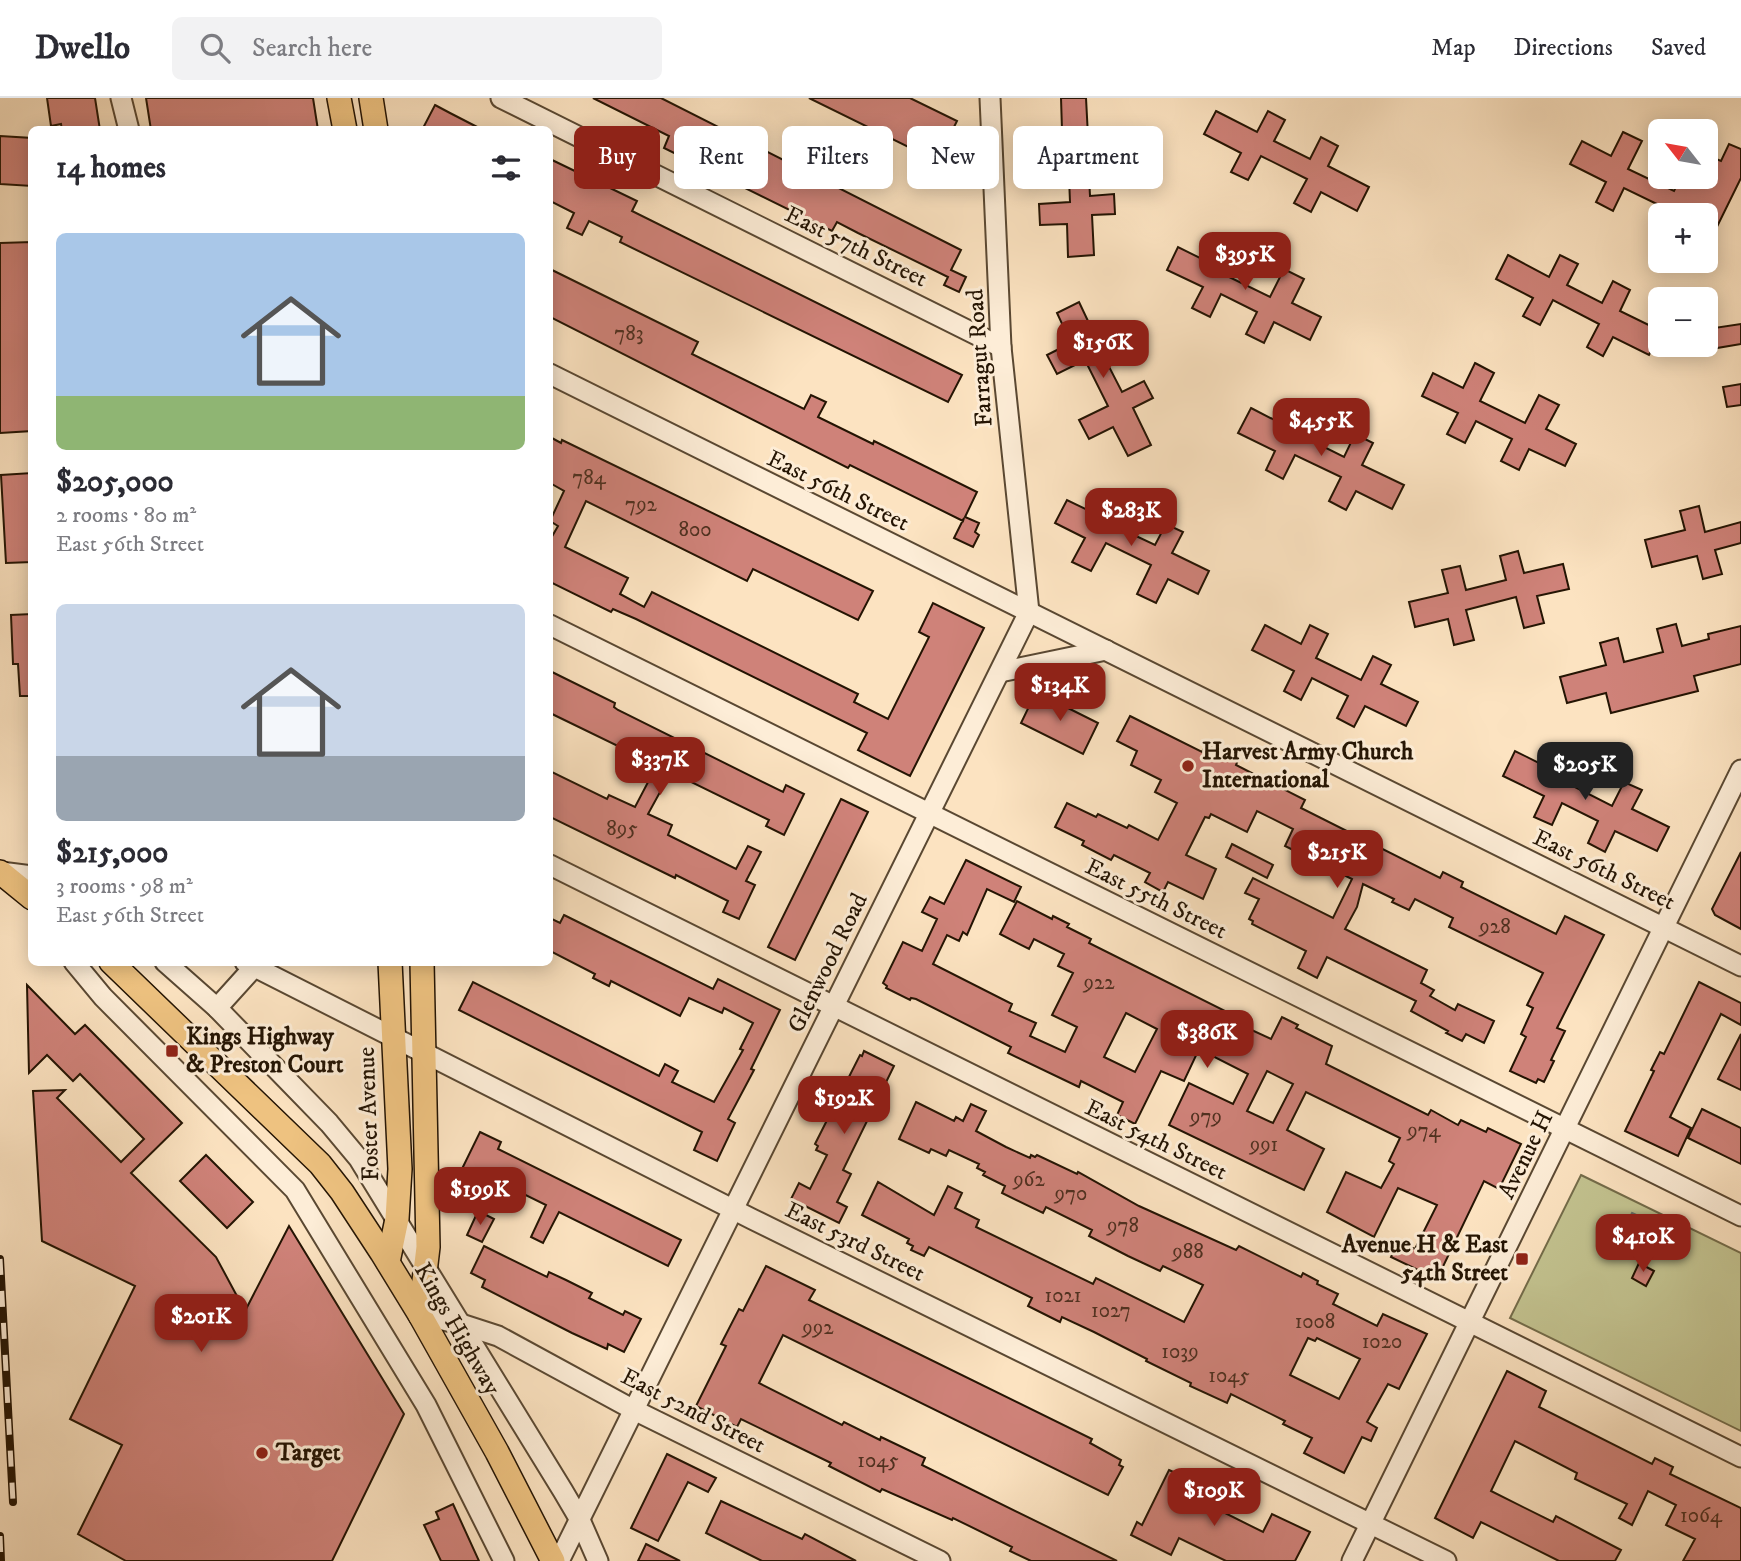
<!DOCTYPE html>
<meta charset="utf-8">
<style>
:root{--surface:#fff;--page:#f2f2f3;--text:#2b2b33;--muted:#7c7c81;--line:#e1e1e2;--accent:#8f2418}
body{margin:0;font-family:"IM FELL DW Pica",serif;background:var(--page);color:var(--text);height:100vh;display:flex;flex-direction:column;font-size:26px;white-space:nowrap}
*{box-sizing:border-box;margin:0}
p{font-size:23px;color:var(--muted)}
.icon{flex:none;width:38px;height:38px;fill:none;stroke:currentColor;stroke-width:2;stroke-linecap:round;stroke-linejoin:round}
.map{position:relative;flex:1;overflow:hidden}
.sheet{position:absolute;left:28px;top:28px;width:525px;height:840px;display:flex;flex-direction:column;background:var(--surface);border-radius:10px;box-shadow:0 4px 18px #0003}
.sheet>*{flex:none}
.top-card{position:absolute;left:574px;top:28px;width:665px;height:63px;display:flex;gap:14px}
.needle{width:46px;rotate:301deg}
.tools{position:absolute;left:1648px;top:21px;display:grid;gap:14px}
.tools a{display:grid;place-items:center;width:70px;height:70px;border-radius:10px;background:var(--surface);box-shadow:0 4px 18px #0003;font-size:35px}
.price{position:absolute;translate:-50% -60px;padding:0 16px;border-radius:14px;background:var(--accent);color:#fff;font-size:23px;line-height:46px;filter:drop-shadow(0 2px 4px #0008)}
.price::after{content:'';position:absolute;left:50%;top:42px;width:21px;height:16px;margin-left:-10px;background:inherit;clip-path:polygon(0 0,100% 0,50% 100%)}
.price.selected{background:#222;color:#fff}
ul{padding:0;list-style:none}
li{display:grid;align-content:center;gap:14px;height:371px;padding:0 28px}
li span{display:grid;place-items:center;height:217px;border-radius:10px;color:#555}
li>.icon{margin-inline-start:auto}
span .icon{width:126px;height:126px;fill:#fffc;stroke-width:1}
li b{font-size:30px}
h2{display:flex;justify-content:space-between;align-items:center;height:84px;padding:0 28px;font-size:30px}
.pill{padding:0 24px;border-radius:10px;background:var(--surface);box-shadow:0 4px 18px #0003;font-size:24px;line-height:63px}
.pill.selected{background:var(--accent);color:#fff}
header{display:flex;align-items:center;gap:42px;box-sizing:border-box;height:98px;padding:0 35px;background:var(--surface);border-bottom:2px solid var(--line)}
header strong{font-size:33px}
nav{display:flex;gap:38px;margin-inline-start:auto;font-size:24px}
.search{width:490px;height:63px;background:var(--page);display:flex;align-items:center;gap:18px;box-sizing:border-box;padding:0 24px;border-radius:10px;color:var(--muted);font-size:26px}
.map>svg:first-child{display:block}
.green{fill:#c3c390;stroke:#746c4a;stroke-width:2}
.water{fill:#a1bdba;stroke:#6f7971;stroke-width:2}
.building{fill:#cf8279;stroke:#241403;stroke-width:2;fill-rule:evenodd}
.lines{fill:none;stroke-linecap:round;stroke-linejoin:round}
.minor-casing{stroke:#5a4832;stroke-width:23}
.major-casing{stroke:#241403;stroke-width:26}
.minor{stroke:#fdedd7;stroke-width:19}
.major{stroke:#eec280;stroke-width:23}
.rail-casing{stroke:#241403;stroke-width:8}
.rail{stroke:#fdedd7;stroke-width:5;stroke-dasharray:16;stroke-linecap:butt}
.poi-dot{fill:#8f2418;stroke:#fdedd7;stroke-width:2.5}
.labels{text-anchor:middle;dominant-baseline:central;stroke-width:6;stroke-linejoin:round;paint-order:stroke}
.number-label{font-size:21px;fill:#4f3020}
.street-label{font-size:24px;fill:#241403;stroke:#fdedd7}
.poi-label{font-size:24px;font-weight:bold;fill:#241403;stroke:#fdedd7;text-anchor:start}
</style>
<header>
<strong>Dwello</strong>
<div class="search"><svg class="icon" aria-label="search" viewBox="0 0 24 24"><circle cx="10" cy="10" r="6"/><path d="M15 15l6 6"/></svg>Search here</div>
<nav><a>Map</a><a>Directions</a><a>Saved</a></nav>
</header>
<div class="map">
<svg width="1741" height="1463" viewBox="0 0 1741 1463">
<rect width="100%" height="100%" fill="#fce3c1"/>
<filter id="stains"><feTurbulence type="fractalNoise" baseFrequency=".00286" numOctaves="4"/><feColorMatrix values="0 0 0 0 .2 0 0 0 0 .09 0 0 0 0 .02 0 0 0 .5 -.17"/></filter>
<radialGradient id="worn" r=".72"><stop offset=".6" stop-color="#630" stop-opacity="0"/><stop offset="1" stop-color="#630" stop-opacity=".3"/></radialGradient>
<polygon class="green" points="1581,1077 1741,1155 1741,1333 1510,1220"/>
<polygon class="water" points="1632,1115 1662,1129 1655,1145 1624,1131"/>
<g class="building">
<polygon points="47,0 95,0 100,32 62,32 61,26 51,28"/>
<polygon points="146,0 313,0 318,32 151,32"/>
<polygon points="593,0 661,0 961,152 951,172 966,179 959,194 944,187 948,179 858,135 837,124 832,133 664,50 669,38"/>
<polygon points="809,0 910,0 957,23 946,45 958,51 949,69"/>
<polygon points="1061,0 1086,0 1088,38 1111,37 1112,57 1088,58 1090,98 1114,96 1115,116 1092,117 1094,157 1068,159 1067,126 1040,127 1039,106 1070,104 1068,54 1037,56 1035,33 1062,32"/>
<polygon points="435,7 450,15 483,32 422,32"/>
<polygon points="1216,13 1257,34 1268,13 1285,22 1274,43 1310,61 1321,39 1338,48 1328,68 1369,89 1357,113 1321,94 1311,114 1294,105 1307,81 1261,58 1248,82 1231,74 1241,55 1204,36"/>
<polygon points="1623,34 1642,43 1628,71 1674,93 1681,79 1706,79 1714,60 1721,63 1729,46 1741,51 1741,80 1706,151 1706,117 1656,117 1661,108 1624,90 1613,113 1596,104 1606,84 1570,66 1582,43 1611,58"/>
<polygon points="0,38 32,40 32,88 0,86"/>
<polygon points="550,61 637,103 632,113 962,277 948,304 620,144 622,139 589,123 582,137 567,130 574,115 550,103"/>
<polygon points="1220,139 1239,149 1225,177 1270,199 1284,171 1304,181 1292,205 1321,219 1310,242 1274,224 1264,245 1246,236 1257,214 1221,196 1210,219 1192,210 1203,189 1167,172 1178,149 1208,164"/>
<polygon points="32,144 32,333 0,335 0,145"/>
<polygon points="1508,157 1549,179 1560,157 1578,166 1567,187 1602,205 1613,183 1630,192 1620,213 1661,233 1649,257 1613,239 1603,258 1587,249 1599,226 1553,202 1540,227 1523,218 1533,200 1496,181"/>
<polygon points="550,171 698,244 692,256 804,311 811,297 826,304 818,319 873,346 874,343 977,394 965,419 979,425 975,434 979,437 973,449 954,440 964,420 963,423 850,367 848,370 550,219"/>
<polygon points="1079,204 1096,240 1116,231 1125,248 1104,259 1122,294 1144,283 1153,300 1133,310 1151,347 1128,358 1113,329 1089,341 1079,322 1108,308 1085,262 1057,276 1047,257 1071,245 1057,215"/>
<polygon points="1741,226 1741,246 1717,250 1714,230"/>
<polygon points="1475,265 1494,275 1480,303 1525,325 1539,297 1559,307 1546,331 1576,346 1565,368 1529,351 1519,372 1501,363 1512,341 1476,323 1465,345 1447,336 1458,315 1422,298 1433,275 1463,290"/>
<polygon points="1741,286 1741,307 1727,309 1723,289"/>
<polygon points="1251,310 1292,331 1302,311 1319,319 1308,341 1344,359 1355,336 1373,345 1362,367 1404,387 1392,411 1356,393 1346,412 1329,403 1341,379 1295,357 1283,381 1266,372 1275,353 1238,335"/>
<polygon points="550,339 561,345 562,342 873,493 858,522 753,471 747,483 586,403 565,449 628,480 620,496 644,509 652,494 858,596 854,604 888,621 929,539 919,534 933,505 984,530 910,678 858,652 867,635 636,521 613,511 611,514 550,484 550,442 558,428 550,423 564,393 550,385"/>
<polygon points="32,375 32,464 6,465 1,377"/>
<polygon points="1113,399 1130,408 1119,430 1155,447 1166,426 1183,434 1172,455 1209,473 1198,496 1168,481 1156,505 1137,496 1151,467 1106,445 1091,473 1072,464 1085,440 1055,425 1067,402 1102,419"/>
<polygon points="1699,408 1705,434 1741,424 1741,445 1715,452 1722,476 1703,481 1697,458 1652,469 1645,442 1685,432 1680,413"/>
<polygon points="1518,453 1524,475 1563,466 1569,491 1537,498 1544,525 1524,530 1516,499 1466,512 1474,542 1454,547 1448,521 1415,529 1409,504 1448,495 1442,472 1460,468 1466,492 1506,482 1500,458"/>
<polygon points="32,516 32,598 20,598 18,566 13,566 11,517"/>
<polygon points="1676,526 1682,548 1709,541 1708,536 1741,528 1741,566 1694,578 1698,593 1611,615 1606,595 1567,605 1560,579 1606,567 1600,545 1618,540 1624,564 1663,554 1657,531"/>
<polygon points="1265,527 1301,546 1310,527 1328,536 1316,560 1361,582 1373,558 1391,567 1381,586 1418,604 1406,628 1365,608 1354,629 1337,620 1348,598 1312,580 1301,602 1284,593 1294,573 1252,552"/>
<polygon points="550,573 615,605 614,609 618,612 783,694 786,687 804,696 784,737 766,728 769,722 671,674 648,716 672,727 668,737 736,771 748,748 761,754 746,783 755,787 739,821 723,814 728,803 676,777 675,780 550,719 550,673 607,701 609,697 635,709 657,667 550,615"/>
<polygon points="1036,594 1098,625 1083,656 1021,625"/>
<polygon points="1130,618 1202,654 1206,646 1238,662 1236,667 1305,702 1301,710 1440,780 1443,774 1463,784 1461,789 1556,836 1565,818 1604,837 1557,930 1565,933 1551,962 1554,963 1544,984 1538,981 1536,985 1510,973 1526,939 1521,936 1533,910 1527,907 1543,875 1449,829 1453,820 1415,801 1409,812 1392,804 1394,801 1363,786 1357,809 1345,831 1427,872 1421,885 1434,892 1430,898 1455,912 1458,906 1494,923 1484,945 1466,936 1462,943 1446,935 1448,933 1411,913 1416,903 1327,859 1317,880 1298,870 1306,853 1252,826 1253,823 1249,821 1259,801 1245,795 1253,780 1333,820 1352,781 1285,748 1293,731 1257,713 1247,734 1211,716 1209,720 1205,719 1186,757 1216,771 1203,801 1168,784 1163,794 1145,784 1150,775 1114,757 1111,762 1082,747 1084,743 1055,729 1067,705 1096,719 1098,716 1127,730 1129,727 1158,742 1177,705 1155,694 1161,682 1131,667 1137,653 1117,643"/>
<polygon points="1561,652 1578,661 1567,685 1612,708 1624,684 1642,692 1632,711 1669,729 1657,753 1615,733 1605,754 1588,745 1598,723 1562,705 1552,727 1534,719 1544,698 1503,678 1515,653 1551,671"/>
<polygon points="841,701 868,714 795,862 768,849"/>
<polygon points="1232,746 1273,767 1267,780 1226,759"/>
<polygon points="1741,754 1741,831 1715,817 1712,811"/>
<path d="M966 762 1021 789 1014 804 987 791 967 837 963 834 959 843 947 837 933 866 1012 906 1009 913 1036 925 1030 938 1065 954 1077 929 1052 917 1073 875 1058 868 1064 856 1034 841 1029 851 1000 836 1017 803 1052 821 1053 818 1069 826 1067 829 1091 841 1089 845 1247 924 1245 929 1271 941 1282 919 1298 927 1296 930 1332 948 1326 966 1428 1017 1431 1012 1458 1027 1461 1022 1486 1034 1488 1030 1521 1046 1499 1091 1484 1083 1437 1181 1391 1159 1398 1144 1415 1151 1437 1107 1398 1090 1374 1139 1327 1114 1346 1074 1381 1090 1394 1066 1389 1063 1400 1040 1306 994 1287 1032 1324 1051 1304 1092 1169 1027 1189 985 1233 1006 1248 976 1199 951 1184 983 1161 973 1135 1026 1117 1017 1123 1004 1081 983 1079 989 1008 955 1011 949 916 901 911 900 910 902 886 890 887 888 883 885 903 844 922 853 937 821 922 814 930 799 944 806ZM1126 915 1157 931 1135 974 1104 959ZM1267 973 1293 986 1273 1025 1247 1013Z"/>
<polygon points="564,817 713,891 718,881 780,912 751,971 754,972 728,1021 735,1025 717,1063 694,1052 702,1034 459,912 473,884 659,978 665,966 678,973 672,984 714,1004 743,952 740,951 753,925 724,910 722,915 689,900 680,918 611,883 609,888 593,880 595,876 550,853 550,820 560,825"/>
<polygon points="1699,884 1741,905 1741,927 1721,916 1670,1019 1691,1030 1678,1058 1625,1033 1654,973 1651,972 1660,954 1664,956"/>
<polygon points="27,887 75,936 85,927 182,1025 131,1075 216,1159 245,1213 289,1128 404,1316 332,1463 126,1463 78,1436 122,1347 70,1321 135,1188 42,1143 33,993 65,992 57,1000 121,1064 144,1041 80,976 73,983 47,957 29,975"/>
<polygon points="1741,936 1741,992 1718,981"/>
<polygon points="864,953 894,968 843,1072 851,1076 837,1104 847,1109 839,1125 791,1101 799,1085 810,1091 827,1057 816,1052 818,1048 815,1046 860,957 862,958"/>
<path d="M916 1004 954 1023 956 1019 963 1023 971 1006 986 1013 976 1033 1006 1049 1030 1060 1031 1057 1035 1059 1037 1057 1077 1076 1078 1074 1139 1108 1236 1152 1239 1148 1301 1179 1303 1175 1318 1183 1317 1186 1338 1196 1333 1206 1377 1228 1383 1216 1427 1236 1399 1291 1388 1286 1367 1324 1377 1330 1371 1343 1362 1339 1344 1375 1304 1355 1312 1340 1283 1326 1285 1323 1231 1296 1227 1305 1190 1288 1191 1285 1146 1263 1147 1261 1094 1234 1062 1219 1060 1224 1028 1208 1032 1200 929 1149 924 1158 911 1152 913 1148 907 1145 909 1141 862 1117 878 1084 934 1117 948 1088 962 1095 955 1110 979 1122 976 1129 1093 1186 1096 1180 1184 1224 1203 1187 1163 1168 1160 1173 1128 1158 1089 1138 1092 1132 1046 1109 1043 1115 1002 1095 1005 1088 983 1077 985 1074 977 1070 979 1066 949 1052 946 1058 931 1051 929 1055 899 1041ZM1308 1240 1315 1243 1317 1240 1360 1261 1339 1301 1290 1277Z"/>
<polygon points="1702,1011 1741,1030 1741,1066 1688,1040"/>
<polygon points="480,1034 501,1044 498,1051 681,1142 668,1168 559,1114 543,1145 531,1139 546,1107 491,1080 477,1106 462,1108 459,1077"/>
<polygon points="206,1057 253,1104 227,1130 180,1083"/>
<polygon points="478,1113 494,1121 482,1144 467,1137"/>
<polygon points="484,1148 547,1179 549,1174 566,1182 592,1195 589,1200 623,1217 625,1213 641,1221 624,1254 608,1246 607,1251 572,1235 482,1189 485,1182 471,1175"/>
<polygon points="1639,1165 1654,1173 1646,1188 1632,1180"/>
<polygon points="766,1168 815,1192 809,1202 1092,1341 1090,1345 1121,1362 1119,1367 1123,1369 1108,1397 783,1237 759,1285 842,1327 844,1324 880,1342 881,1339 925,1360 922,1367 1117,1463 1031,1463 1010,1453 1012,1449 953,1420 952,1422 882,1391 880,1394 829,1368 831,1365 741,1321 737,1329 696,1308 726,1248 721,1246 739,1211 743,1213"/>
<polygon points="1507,1273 1546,1293 1539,1309 1652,1366 1655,1360 1673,1369 1670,1376 1741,1410 1741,1463 1683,1463 1695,1441 1666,1427 1676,1407 1648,1393 1632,1427 1619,1420 1627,1406 1575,1381 1577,1375 1515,1343 1491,1393 1553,1424 1556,1418 1621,1452 1615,1463 1559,1463 1481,1424 1473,1440 1435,1420"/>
<polygon points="667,1356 716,1380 708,1394 688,1384 658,1443 631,1430"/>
<polygon points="1169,1372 1195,1384 1189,1397 1263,1434 1272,1416 1310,1434 1295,1463 1226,1463 1179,1440 1171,1457 1131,1437 1137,1424 1142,1427"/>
<polygon points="721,1403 802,1441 805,1436 856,1463 762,1463 706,1435"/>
<polygon points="453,1406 479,1463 441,1463 424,1427 439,1421 436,1414"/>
<polygon points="646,1446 680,1463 638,1463"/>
</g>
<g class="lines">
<defs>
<g id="minor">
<polyline points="121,0 129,32"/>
<polyline points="501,0 1001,249"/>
<polyline points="990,0 1001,249 1029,514"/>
<polyline points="550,276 1741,868"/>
<polyline points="550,527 1741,1118"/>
<polyline points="1000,574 1106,552"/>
<polyline points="550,767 1741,1359"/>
<polyline points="1,774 32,778"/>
<polyline points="74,864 103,899 295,1092 426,1307 504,1463"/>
<polyline points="165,864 217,910 329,1025 359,1061 563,1393 580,1422 598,1463"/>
<polyline points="245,864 752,1121 1446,1463"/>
<polyline points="217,910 254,869"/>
<polyline points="420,1217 461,1226 498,1238 634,1312 940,1463"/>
<polyline points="559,1463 1029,514"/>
<polyline points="1352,1463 1741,672"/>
</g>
<g id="major">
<polyline points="339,0 345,32"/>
<polyline points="371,0 376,32"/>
<polyline points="0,774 32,800"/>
<polyline points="111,864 320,1066 342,1094 382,1155 420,1217 497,1354 553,1463"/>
<polyline points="388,1164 397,1121 400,1071 390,864"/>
<polyline points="420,1217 428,1149 422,864"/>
</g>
</defs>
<use href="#minor" class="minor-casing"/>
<use href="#major" class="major-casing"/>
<use href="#minor" class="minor"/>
<use href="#major" class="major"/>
<defs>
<g id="rail">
<polyline points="0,1161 13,1404"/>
<polyline points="0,1438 1,1463"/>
</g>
</defs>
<use href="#rail" class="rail-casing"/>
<use href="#rail" class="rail"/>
</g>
<g class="poi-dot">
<circle cx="1188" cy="668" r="7"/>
<rect x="165" y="946" width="14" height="14" rx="3.5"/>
<rect x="1515" y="1154" width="14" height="14" rx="3.5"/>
<circle cx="262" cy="1355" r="7"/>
</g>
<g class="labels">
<g class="number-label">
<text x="629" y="236">783</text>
<text x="589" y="380">784</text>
<text x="641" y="407">792</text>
<text x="695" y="432">800</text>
<text x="622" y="731">895</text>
<text x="1495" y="829">928</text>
<text x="1099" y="885">922</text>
<text x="1206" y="1019">979</text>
<text x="1424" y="1033">974</text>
<text x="1264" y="1047">991</text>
<text x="1029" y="1082">962</text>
<text x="1071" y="1096">970</text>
<text x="1123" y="1128">978</text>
<text x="1188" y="1154">988</text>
<text x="1063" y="1198">1021</text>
<text x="1111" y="1213">1027</text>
<text x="1315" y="1224">1008</text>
<text x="818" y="1230">992</text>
<text x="1382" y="1244">1020</text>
<text x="1180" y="1254">1039</text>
<text x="1229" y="1278">1045</text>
<text x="878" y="1363">1045</text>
<text x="1701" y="1418">1064</text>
</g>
<g class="street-label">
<text transform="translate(856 149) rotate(26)">East 57th Street</text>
<text transform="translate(980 260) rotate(-94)">Farragut Road</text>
<text transform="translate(838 393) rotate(26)">East 56th Street</text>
<text transform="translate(1604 772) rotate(26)">East 56th Street</text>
<text transform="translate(1156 801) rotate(26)">East 55th Street</text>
<text transform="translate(828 865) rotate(-64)">Glenwood Road</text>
<text transform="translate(369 1016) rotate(-92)">Foster Avenue</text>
<text transform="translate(1156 1042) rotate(26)">East 54th Street</text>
<text transform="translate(1526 1057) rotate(-64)">Avenue H</text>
<text transform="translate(855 1144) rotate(26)">East 53rd Street</text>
<text transform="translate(457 1231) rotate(60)">Kings Highway</text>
<text transform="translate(693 1313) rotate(27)">East 52nd Street</text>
</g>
<g class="poi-label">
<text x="1202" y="654">Harvest Army Church<tspan x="1202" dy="28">International</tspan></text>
<text x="186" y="939">Kings Highway<tspan x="186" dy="28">&amp; Preston Court</tspan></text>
<text x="1508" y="1147" text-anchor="end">Avenue H &amp; East<tspan x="1508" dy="28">54th Street</tspan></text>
<text x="276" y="1355">Target</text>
</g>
</g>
<rect width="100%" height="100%" filter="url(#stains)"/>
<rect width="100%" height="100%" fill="url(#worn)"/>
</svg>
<div class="tools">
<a><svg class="needle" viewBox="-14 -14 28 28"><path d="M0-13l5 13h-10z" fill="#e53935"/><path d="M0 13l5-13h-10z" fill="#7c7c81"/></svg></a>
<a>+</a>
<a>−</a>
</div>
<b class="price" style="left:1245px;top:194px">$395K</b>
<b class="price" style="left:1103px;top:282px">$156K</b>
<b class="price" style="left:1321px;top:360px">$455K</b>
<b class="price" style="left:1131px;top:450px">$283K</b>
<b class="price" style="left:1060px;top:625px">$134K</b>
<b class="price" style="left:660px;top:699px">$337K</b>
<b class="price selected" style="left:1585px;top:704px">$205K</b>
<b class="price" style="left:1337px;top:792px">$215K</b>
<b class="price" style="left:1207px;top:972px">$386K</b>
<b class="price" style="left:844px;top:1038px">$192K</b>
<b class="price" style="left:480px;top:1129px">$199K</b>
<b class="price" style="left:1643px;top:1176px">$410K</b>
<b class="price" style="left:201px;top:1256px">$201K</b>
<b class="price" style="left:1214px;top:1430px">$109K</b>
<div class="top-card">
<a class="pill selected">Buy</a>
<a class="pill">Rent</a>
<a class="pill">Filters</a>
<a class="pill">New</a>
<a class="pill">Apartment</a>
</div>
<section class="sheet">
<h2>14 homes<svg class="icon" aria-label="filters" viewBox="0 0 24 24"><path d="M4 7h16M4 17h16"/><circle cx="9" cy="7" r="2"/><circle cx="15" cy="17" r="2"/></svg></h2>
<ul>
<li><span style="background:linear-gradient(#a9c7e8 75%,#8fb573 0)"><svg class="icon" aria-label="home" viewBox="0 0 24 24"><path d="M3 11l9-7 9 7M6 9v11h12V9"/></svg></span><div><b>$205,000</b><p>2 rooms · 80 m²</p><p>East 56th Street</p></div></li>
<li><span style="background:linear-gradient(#c9d6e8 70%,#9aa5b1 0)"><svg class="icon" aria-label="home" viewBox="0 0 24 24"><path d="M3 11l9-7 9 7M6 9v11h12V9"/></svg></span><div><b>$215,000</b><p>3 rooms · 98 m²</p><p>East 56th Street</p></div></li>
</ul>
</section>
</div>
